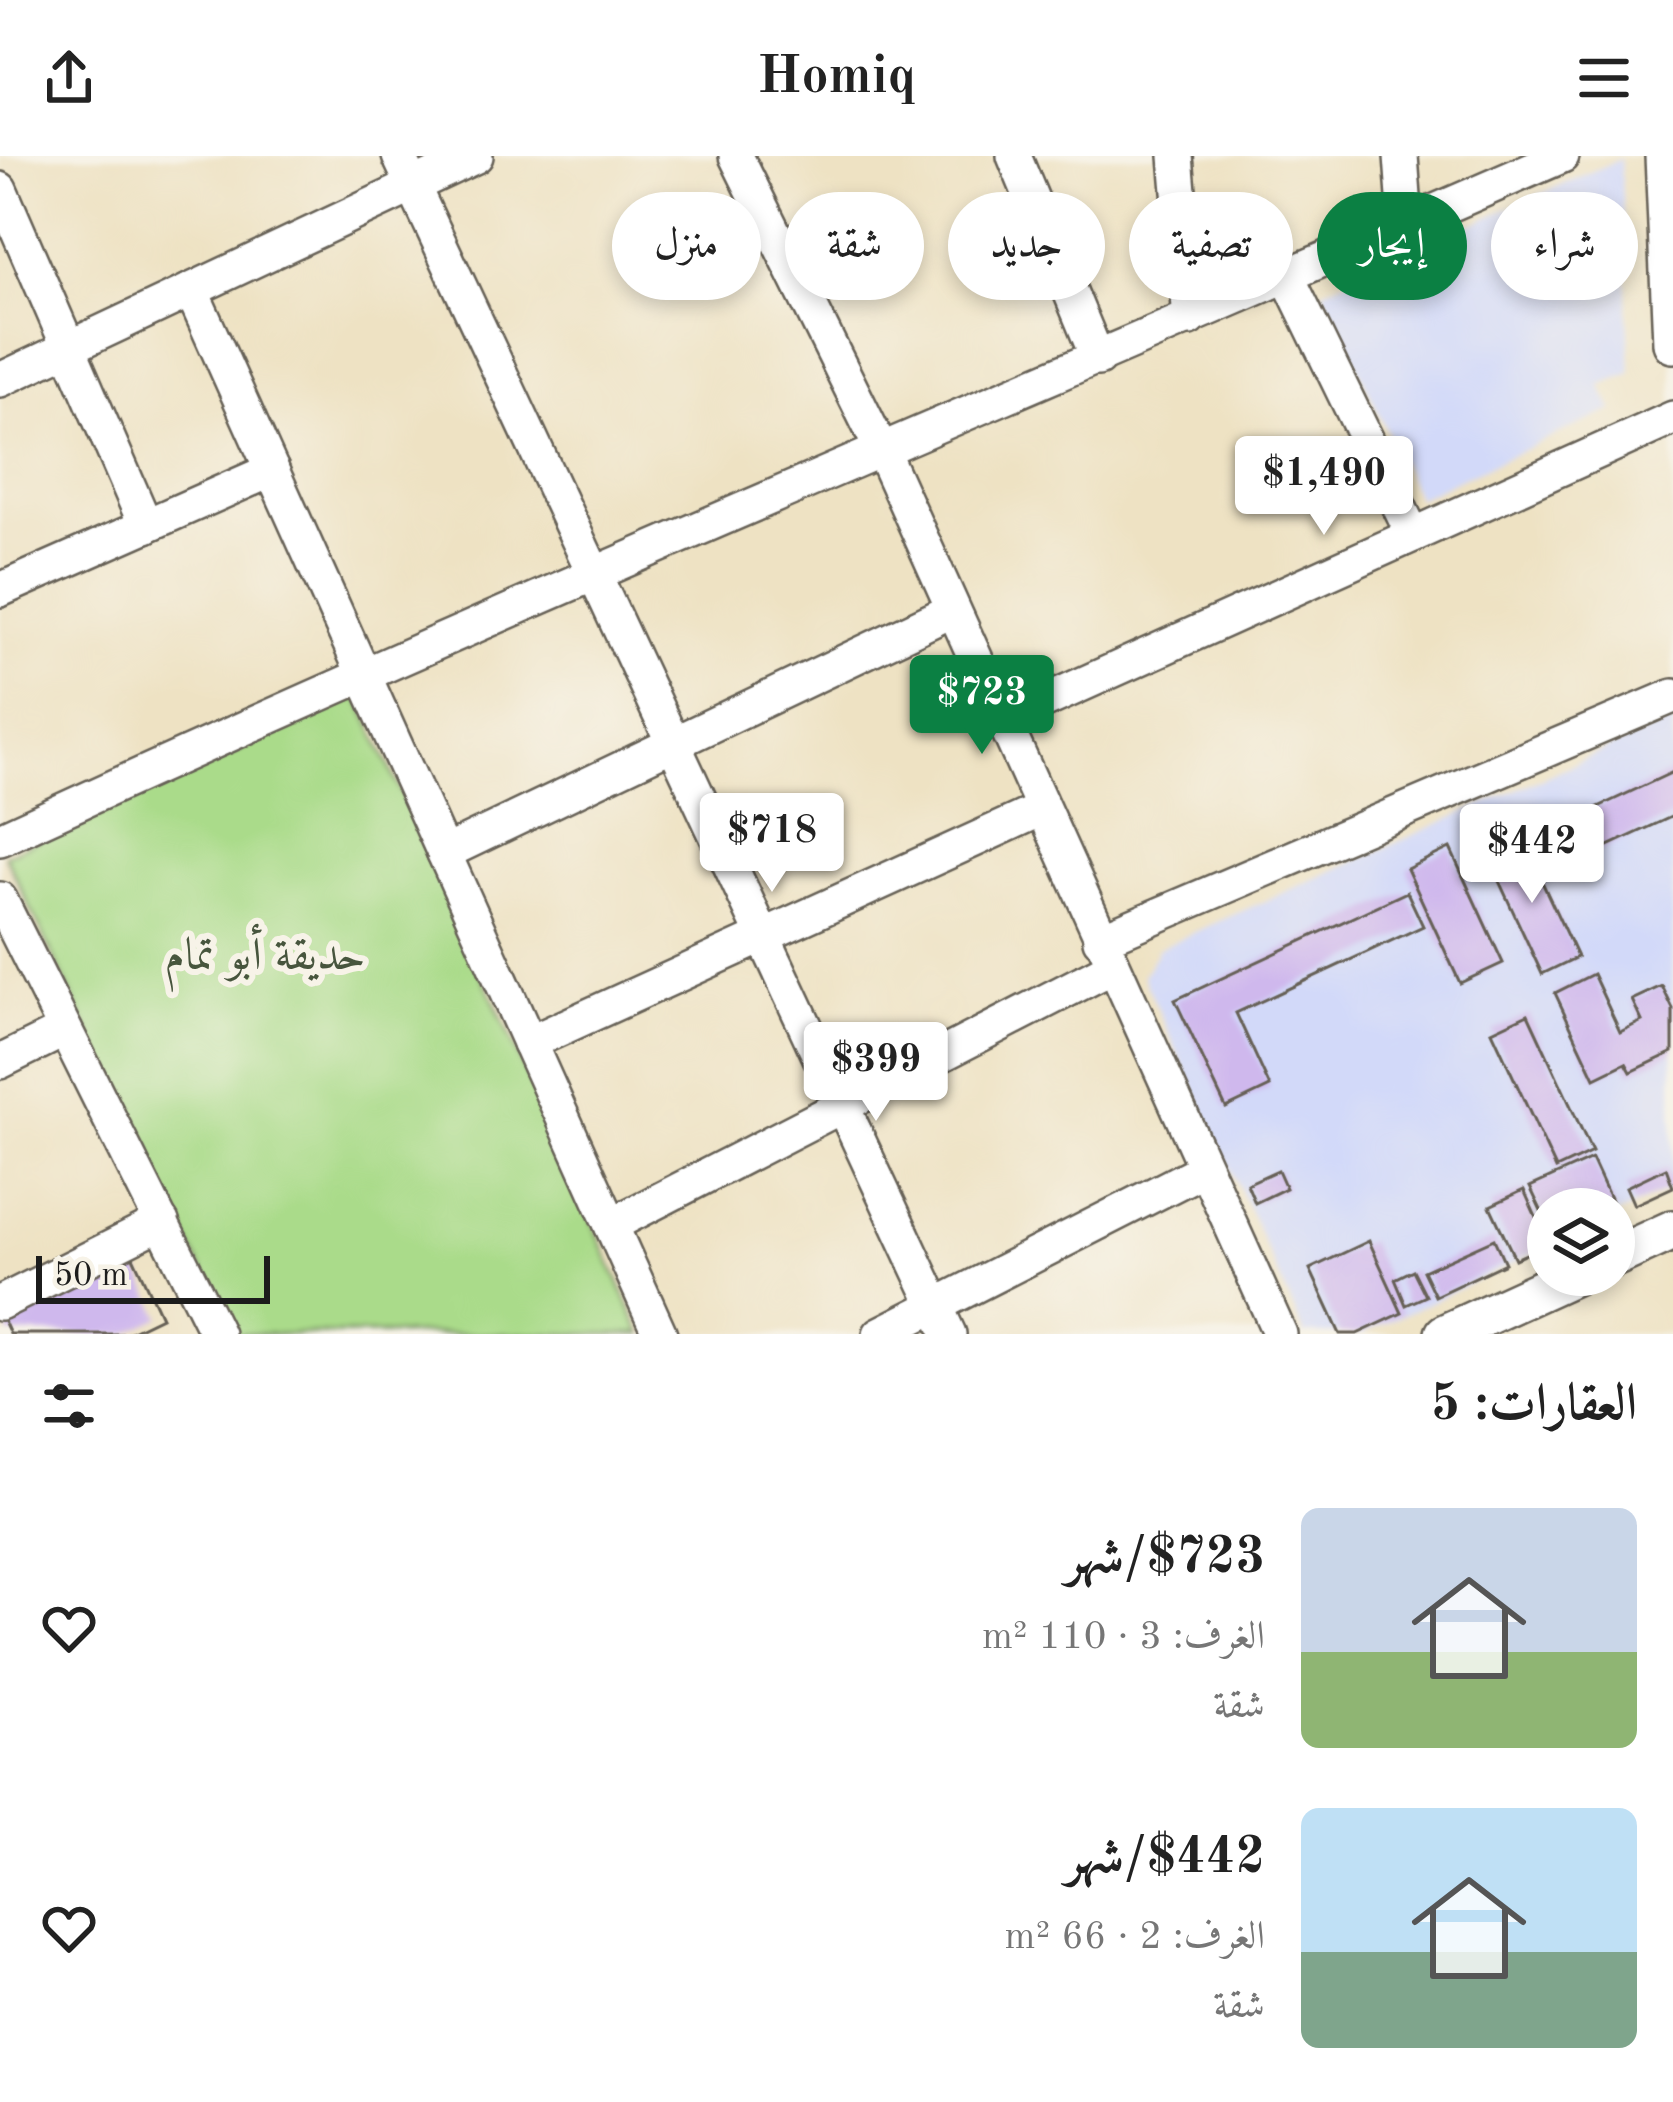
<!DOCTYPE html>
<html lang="ar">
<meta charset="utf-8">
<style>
:root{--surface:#fff;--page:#f6f6f6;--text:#222;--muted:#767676;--accent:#0b8043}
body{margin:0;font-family:"Old Standard TT",Amiri,serif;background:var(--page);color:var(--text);direction:rtl;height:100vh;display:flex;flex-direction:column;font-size:45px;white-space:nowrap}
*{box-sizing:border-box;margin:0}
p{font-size:39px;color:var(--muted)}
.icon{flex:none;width:66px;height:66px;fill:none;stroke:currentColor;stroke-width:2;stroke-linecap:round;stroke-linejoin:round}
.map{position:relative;height:1178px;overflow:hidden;direction:ltr}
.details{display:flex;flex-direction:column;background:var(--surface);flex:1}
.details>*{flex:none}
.top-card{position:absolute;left:36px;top:36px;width:1602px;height:108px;direction:rtl;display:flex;gap:24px}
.controls{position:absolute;left:1527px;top:1032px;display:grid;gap:24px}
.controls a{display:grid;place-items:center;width:108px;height:108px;border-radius:50%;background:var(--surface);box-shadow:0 6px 18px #0003;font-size:60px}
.scale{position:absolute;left:36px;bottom:30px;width:234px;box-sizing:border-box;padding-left:12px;border:6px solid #1c1c1c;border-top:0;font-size:33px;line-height:42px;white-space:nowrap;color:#1c1c1c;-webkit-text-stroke:9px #f7f3e8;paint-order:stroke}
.price{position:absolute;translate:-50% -102px;padding:0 27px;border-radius:12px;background:#fff;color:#222;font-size:39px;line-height:78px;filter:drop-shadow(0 3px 6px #0008)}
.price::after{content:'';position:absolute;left:50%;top:72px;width:36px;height:27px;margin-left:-18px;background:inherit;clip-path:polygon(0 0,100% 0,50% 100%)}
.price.current{background:var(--accent);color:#fff}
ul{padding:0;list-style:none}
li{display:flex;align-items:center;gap:36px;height:300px;padding:0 36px}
li span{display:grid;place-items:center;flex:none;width:336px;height:240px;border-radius:18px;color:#555}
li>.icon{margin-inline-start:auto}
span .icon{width:144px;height:144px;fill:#fffc;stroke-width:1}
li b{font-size:51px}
h2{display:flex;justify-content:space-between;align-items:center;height:144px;padding:0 36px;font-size:51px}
.tag{padding:0 42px;border-radius:54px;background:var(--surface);box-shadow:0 6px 18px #0003;font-size:42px;line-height:108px}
.tag.current{background:var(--accent);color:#fff}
header{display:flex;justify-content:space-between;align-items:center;height:156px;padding:0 36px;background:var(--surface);font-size:54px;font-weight:600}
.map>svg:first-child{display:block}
.built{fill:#d2d9f9}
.green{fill:#aadb8a;stroke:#637c53;stroke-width:3}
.building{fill:#cfb8ed}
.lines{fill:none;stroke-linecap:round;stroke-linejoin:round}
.minor-casing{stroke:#666156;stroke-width:38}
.tertiary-casing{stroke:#666156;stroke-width:44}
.minor{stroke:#fff;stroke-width:33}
.tertiary{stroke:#fff;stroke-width:39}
.labels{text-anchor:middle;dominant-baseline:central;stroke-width:12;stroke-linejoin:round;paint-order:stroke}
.park-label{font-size:45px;fill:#47553d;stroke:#f7f3e8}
</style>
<header><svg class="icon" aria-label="menu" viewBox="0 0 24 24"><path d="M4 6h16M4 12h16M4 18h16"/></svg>Homiq<svg class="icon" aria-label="share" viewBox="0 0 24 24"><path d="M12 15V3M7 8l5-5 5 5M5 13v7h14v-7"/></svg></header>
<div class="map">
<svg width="1673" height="1178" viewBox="0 0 1673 1178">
<rect width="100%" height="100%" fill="#f7f3e8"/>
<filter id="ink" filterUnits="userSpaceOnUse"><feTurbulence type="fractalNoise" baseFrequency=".00833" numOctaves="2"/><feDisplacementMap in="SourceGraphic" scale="24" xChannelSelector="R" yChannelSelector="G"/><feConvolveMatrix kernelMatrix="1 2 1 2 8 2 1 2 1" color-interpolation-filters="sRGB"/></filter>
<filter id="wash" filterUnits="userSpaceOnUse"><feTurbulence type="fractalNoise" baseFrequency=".004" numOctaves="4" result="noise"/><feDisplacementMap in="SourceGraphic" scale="48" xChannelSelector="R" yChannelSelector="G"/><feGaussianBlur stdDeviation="2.7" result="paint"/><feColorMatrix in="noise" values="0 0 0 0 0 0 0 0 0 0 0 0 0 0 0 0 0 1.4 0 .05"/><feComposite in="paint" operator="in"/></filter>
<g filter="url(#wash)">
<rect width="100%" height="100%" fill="#eee2c3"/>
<g class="built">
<polygon points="1620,3 1631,217 1600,229 1613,254 1417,342 1323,134"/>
<polygon points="1673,564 1673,1032 1614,1060 1614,1053 1548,1053 1548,1091 1362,1178 1305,1178 1143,820 1159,792"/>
</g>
<polygon class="green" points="358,540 642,1178 233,1178 5,699"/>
<g id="blocks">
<g class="building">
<polygon points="1673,616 1673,660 1561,712 1545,676"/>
<polygon points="1522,683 1577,801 1542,818 1487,699"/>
<polygon points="1450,692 1503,807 1460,827 1407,713"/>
<polygon points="1407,736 1423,770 1236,857 1270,931 1226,952 1175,844"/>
<polygon points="1593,818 1620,876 1642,865 1632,844 1662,830 1673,853 1673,896 1631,916 1626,907 1595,922 1555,837"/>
<polygon points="1528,858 1592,996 1556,1013 1492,875"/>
<polygon points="1592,1003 1615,1053 1548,1053 1548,1069 1530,1031"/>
<polygon points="1666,1012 1673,1031 1634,1049 1626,1031"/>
<polygon points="1278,1014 1286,1032 1255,1047 1247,1028"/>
<polygon points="1524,1034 1548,1088 1515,1103 1490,1050"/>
<polygon points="1494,1083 1505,1107 1435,1140 1423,1115"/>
<polygon points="1369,1085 1402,1157 1357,1178 1340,1178 1310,1113"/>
<polygon points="129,1092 161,1161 126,1178 10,1178 0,1156"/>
<polygon points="1413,1114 1426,1140 1406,1149 1395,1123"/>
</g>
</g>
</g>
<g filter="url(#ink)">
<use href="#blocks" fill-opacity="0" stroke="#666156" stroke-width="3"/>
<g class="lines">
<defs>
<g id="minor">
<polyline points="399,0 949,1178"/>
<polyline points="736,0 883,297 1280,1178"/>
<polyline points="1014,0 1098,203"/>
<polyline points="1176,0 1190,163"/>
<polyline points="1401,0 1406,68"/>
<polyline points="0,33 146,370"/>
<polyline points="1287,120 1413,379"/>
<polyline points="191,134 660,1178"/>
<polyline points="0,224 476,0"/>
<polyline points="0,434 272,314"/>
<polyline points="1003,564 1673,262"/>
<path d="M0 683C516 445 1041 228 1562 0"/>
<polyline points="444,697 953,454"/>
<polyline points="0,743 217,1178"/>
<polyline points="1100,784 1673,540"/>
<polyline points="529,887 1042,653"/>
<polyline points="0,906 65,874"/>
<polyline points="611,1069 1112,811"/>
<polyline points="0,1147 162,1066"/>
<polyline points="880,1178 1204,1013"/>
</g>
<g id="tertiary">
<polyline points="1665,0 1673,187"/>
<polyline points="1614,1101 1673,1074"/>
<polyline points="1445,1178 1574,1119"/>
</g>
</defs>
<use href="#minor" class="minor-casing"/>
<use href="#tertiary" class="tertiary-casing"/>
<use href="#minor" class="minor"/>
<use href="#tertiary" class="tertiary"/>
</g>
</g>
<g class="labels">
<g class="park-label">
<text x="265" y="801">حديقة أبو تمام</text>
</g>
</g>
</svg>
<div class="controls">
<a><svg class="icon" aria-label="layers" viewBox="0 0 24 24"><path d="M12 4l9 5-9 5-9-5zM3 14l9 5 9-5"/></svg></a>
</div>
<div class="scale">50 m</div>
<b class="price" style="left:1324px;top:382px">$1,490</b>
<b class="price current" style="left:982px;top:601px">$723</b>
<b class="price" style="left:772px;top:739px">$718</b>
<b class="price" style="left:1532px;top:750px">$442</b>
<b class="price" style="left:876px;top:968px">$399</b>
<div class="top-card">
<a class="tag">شراء</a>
<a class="tag current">إيجار</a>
<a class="tag">تصفية</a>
<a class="tag">جديد</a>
<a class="tag">شقة</a>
<a class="tag">منزل</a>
</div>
</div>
<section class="details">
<h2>العقارات: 5<svg class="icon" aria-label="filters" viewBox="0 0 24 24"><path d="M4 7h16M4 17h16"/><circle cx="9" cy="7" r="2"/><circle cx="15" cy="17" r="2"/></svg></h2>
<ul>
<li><span style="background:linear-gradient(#c9d6e8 60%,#8fb573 0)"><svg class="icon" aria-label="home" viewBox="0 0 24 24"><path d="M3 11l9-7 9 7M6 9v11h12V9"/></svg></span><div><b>$723/شهر</b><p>الغرف: 3 · 110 m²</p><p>شقة</p></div><svg class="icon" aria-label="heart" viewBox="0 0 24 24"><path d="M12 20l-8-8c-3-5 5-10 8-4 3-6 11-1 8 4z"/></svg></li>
<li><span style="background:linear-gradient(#bfe0f5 60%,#7fa58c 0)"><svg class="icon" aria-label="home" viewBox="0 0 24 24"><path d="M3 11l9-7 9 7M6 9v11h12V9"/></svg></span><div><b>$442/شهر</b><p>الغرف: 2 · 66 m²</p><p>شقة</p></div><svg class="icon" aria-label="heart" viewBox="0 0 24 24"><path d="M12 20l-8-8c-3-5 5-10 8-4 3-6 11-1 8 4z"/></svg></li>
</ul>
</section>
